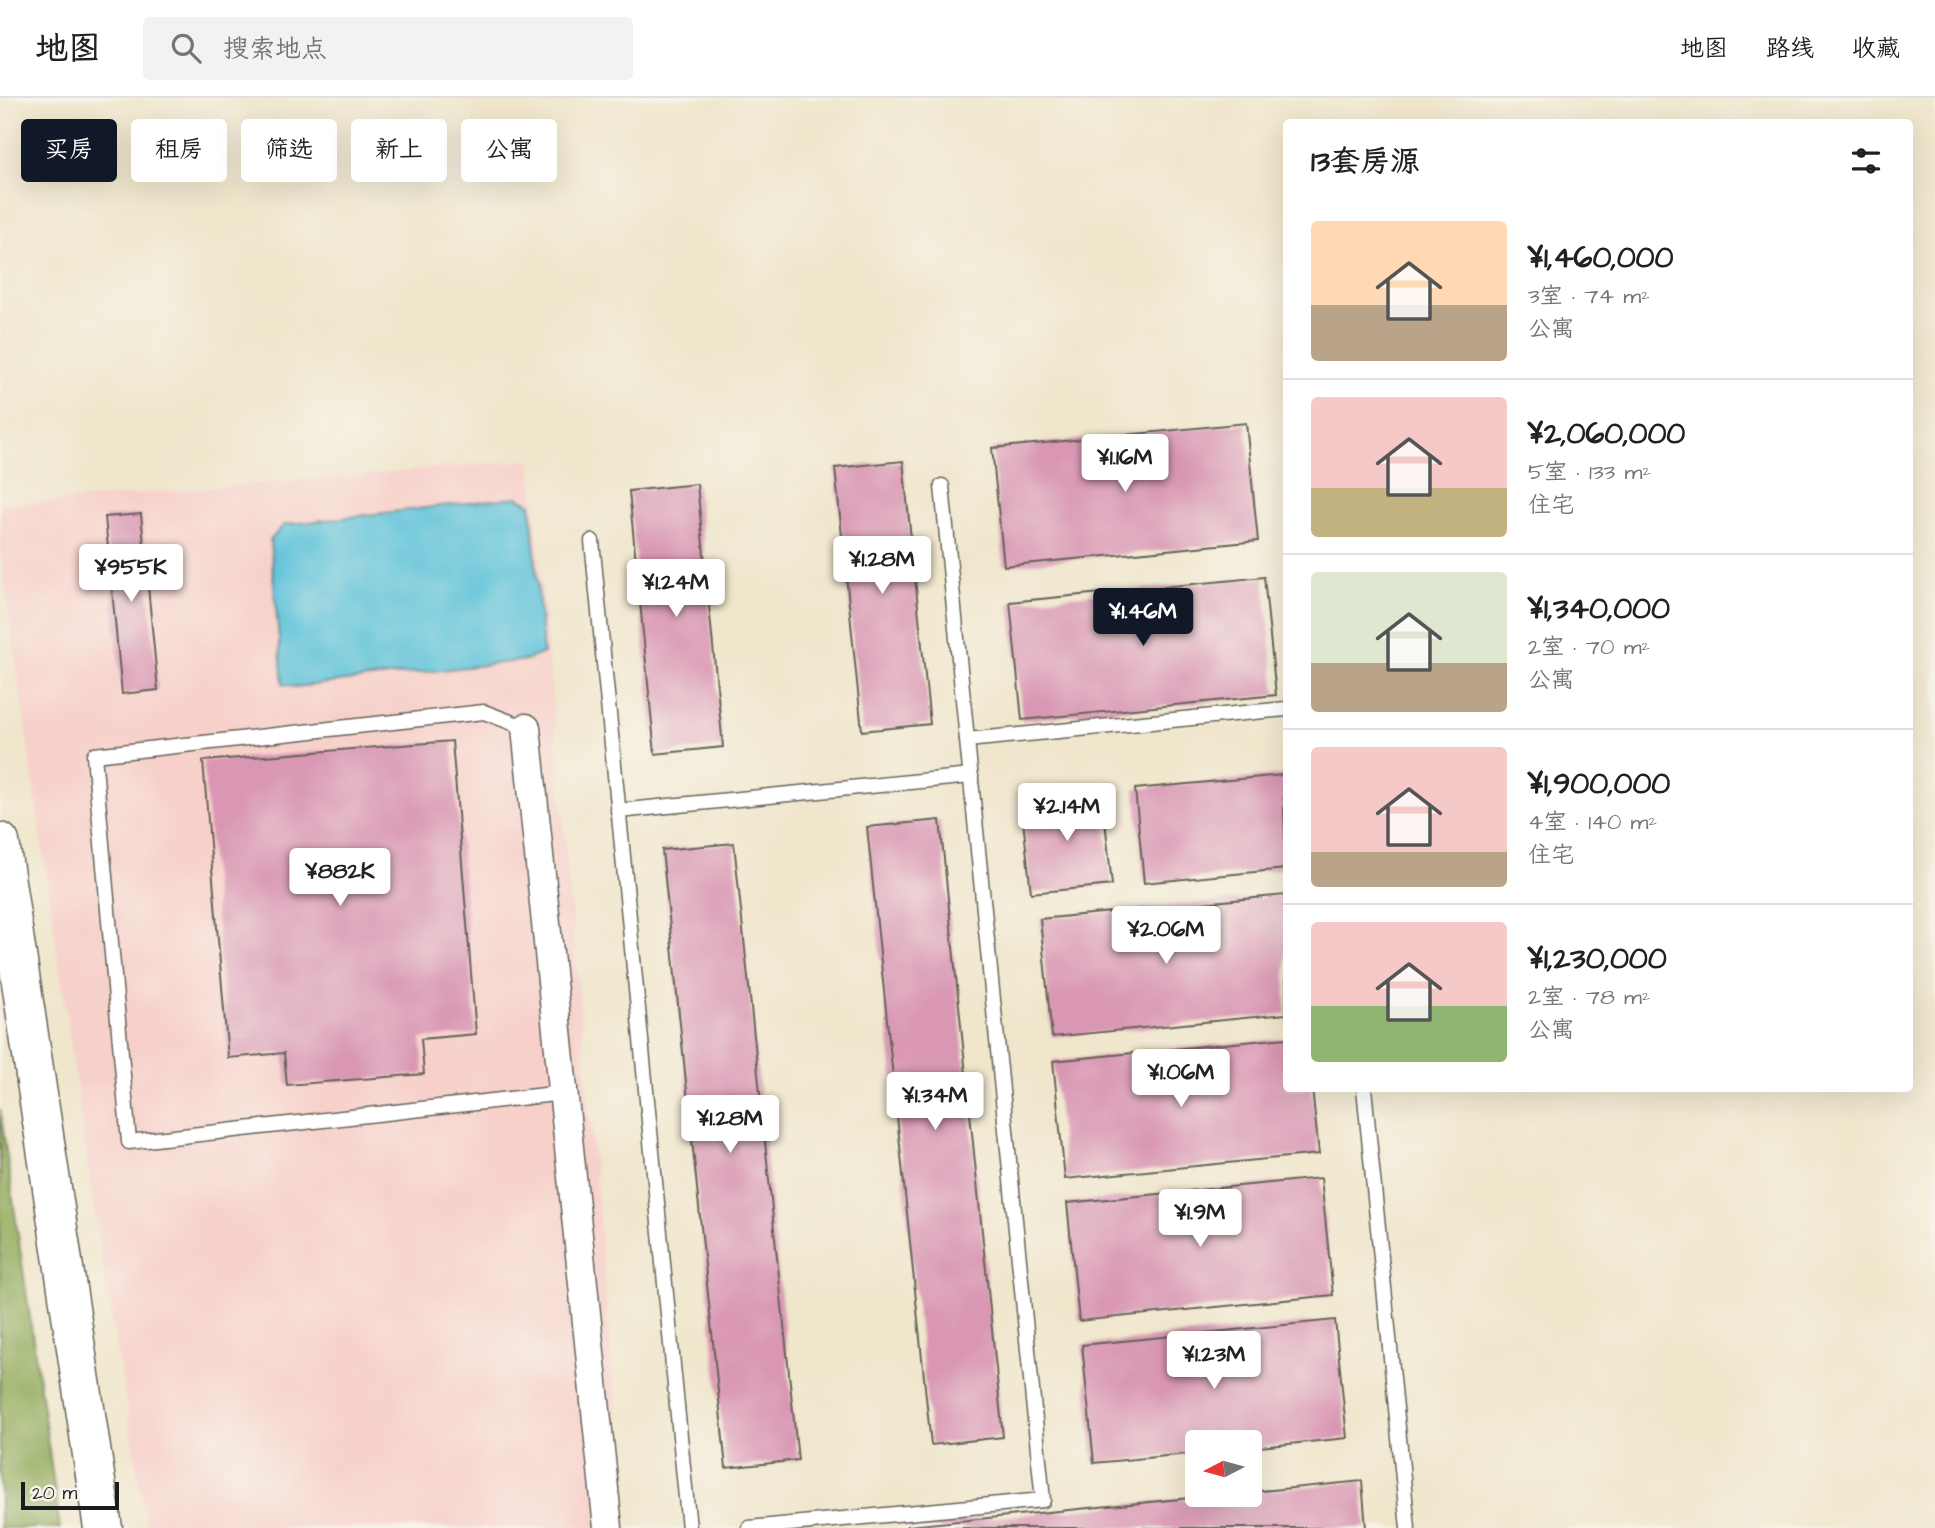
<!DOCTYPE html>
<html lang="zh">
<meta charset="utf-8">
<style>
:root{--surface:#fff;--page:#f2f2f2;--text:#202124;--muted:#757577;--line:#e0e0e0;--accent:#111827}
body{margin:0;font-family:"Architects Daughter","LXGW WenKai TC",sans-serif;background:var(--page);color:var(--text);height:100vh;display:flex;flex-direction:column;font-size:26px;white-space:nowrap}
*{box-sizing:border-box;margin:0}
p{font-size:23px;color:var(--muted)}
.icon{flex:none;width:38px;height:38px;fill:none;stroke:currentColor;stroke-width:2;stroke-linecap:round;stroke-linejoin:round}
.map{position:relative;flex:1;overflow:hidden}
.side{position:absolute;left:1283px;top:21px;width:630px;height:973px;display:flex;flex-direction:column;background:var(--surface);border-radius:7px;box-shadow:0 7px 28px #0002}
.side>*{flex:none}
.guide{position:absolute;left:21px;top:21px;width:665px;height:63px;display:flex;gap:14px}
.needle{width:46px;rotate:264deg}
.tools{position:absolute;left:1185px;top:1332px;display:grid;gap:14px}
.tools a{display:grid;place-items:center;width:77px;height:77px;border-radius:7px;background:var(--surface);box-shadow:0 7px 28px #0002;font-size:35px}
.scale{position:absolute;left:21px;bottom:18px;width:98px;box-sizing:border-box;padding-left:7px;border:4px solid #1c1c1c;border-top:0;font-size:19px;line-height:24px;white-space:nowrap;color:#1c1c1c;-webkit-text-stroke:5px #f7f3e8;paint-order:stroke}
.price{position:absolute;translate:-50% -60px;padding:0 16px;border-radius:7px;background:#fff;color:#222;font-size:23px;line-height:46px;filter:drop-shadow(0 2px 4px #0008)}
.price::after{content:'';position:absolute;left:50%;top:42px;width:21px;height:16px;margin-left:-10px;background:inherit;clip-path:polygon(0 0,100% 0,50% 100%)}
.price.active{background:var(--accent);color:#fff}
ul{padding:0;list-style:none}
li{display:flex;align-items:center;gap:21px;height:175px;padding:0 28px}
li+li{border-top:2px solid var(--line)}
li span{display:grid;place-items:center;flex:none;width:196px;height:140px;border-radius:7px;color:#555}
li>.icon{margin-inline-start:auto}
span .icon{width:84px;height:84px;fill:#fffc;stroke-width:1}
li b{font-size:30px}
h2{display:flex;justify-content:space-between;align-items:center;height:84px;padding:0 28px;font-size:30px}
.chip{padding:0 24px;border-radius:7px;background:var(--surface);box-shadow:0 7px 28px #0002;font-size:24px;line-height:63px}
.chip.active{background:var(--accent);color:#fff}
header{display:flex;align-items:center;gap:42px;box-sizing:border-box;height:98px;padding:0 35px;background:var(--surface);border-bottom:2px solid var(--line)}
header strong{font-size:33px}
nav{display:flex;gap:38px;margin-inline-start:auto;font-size:24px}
.search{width:490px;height:63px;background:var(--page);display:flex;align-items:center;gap:18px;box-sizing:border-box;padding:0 24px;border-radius:7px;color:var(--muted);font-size:26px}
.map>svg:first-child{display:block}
.built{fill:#f7d0ca}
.forest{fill:#92ac5d;stroke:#57643c;stroke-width:2}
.water{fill:#5dc2da;stroke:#3c6f7b;stroke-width:2}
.building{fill:#d997b4}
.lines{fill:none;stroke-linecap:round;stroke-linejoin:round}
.lane-casing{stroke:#66635a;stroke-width:17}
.street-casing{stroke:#66635a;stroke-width:31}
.secondary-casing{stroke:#66635a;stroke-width:41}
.lane{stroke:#fff;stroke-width:14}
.street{stroke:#fff;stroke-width:28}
.secondary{stroke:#fff;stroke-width:38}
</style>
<header>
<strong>地图</strong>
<div class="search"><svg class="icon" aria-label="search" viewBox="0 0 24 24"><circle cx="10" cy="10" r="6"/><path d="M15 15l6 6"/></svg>搜索地点</div>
<nav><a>地图</a><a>路线</a><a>收藏</a></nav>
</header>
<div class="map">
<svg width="1935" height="1430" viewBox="0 0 1935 1430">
<rect width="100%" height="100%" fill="#f7f3e8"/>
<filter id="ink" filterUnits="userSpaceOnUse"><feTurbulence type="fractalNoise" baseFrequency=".0143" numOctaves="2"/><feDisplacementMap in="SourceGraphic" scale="14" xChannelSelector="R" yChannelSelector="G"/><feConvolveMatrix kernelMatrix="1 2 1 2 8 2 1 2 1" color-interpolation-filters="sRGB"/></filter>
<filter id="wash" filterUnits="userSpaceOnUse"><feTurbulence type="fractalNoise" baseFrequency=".00686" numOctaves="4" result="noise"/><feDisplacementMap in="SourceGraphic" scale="28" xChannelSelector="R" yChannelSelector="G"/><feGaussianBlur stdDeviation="1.57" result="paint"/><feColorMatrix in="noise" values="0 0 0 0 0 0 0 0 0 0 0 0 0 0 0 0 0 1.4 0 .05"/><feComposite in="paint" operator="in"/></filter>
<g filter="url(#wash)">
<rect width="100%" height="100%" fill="#f0e6cc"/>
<polygon class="built" points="531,362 627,1430 147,1430 100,1153 0,453 0,408"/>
<polygon class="forest" points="0,1011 60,1430 0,1430"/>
<polygon class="water" points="517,399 531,406 543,555 527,562 295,589 283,586 270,442 284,427"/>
<g id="blocks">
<g class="building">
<polygon points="1246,325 1258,443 1004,468 992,350"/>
<polygon points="903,363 930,626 862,633 835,370"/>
<polygon points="697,386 723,649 655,656 629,393"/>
<polygon points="141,416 158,592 122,596 105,419"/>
<polygon points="1264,479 1276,597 1022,622 1010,504"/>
<polygon points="452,643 476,936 421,941 424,976 287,987 284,955 228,960 203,663"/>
<polygon points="1283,677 1286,771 1144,785 1135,691"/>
<polygon points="1102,695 1112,787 1031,795 1021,704"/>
<polygon points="940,722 1003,1339 931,1347 867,729"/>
<polygon points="734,745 798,1362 726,1370 662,752"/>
<polygon points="1286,797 1286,916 1052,939 1040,821"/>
<polygon points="1286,940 1286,990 1312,990 1319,1056 1065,1081 1053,963"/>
<polygon points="1321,1080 1333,1197 1079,1223 1067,1105"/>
<polygon points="1335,1222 1347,1340 1250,1350 1250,1344 1197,1344 1197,1355 1094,1365 1082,1247"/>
<polygon points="1362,1383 1366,1430 909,1430 908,1428"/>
</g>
</g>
</g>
<g filter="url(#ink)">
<use href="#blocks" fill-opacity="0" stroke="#66635a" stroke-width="2"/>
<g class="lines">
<defs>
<g id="lane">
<polyline points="942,388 967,642 1286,611"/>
<polyline points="592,443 689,1430"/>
<polyline points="526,630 484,614 94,657 129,1044 563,995"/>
<polyline points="618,713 971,678"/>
<polyline points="1364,990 1408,1430"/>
<polyline points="749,1430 1043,1402 967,642"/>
</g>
<polyline id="street" points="526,630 608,1430"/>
<polyline id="secondary" points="0,744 103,1430"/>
</defs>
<use href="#lane" class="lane-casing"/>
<use href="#street" class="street-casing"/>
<use href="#secondary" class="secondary-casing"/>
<use href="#lane" class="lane"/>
<use href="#street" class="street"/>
<use href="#secondary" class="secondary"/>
</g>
</g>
</svg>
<div class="tools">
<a><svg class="needle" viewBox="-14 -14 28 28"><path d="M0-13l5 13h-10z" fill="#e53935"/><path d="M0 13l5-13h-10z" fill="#757577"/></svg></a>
</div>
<div class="scale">20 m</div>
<b class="price" style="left:1125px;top:396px">¥1.16M</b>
<b class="price" style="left:882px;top:498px">¥1.28M</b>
<b class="price" style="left:131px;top:506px">¥955K</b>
<b class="price" style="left:676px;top:521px">¥1.24M</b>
<b class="price active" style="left:1143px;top:550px">¥1.46M</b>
<b class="price" style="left:1067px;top:745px">¥2.14M</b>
<b class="price" style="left:340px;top:810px">¥882K</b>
<b class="price" style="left:1166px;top:868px">¥2.06M</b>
<b class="price" style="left:1181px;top:1011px">¥1.06M</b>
<b class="price" style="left:935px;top:1034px">¥1.34M</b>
<b class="price" style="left:730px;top:1057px">¥1.28M</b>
<b class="price" style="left:1200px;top:1151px">¥1.9M</b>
<b class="price" style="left:1214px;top:1293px">¥1.23M</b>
<div class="guide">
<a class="chip active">买房</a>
<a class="chip">租房</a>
<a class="chip">筛选</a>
<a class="chip">新上</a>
<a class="chip">公寓</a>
</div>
<section class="side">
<h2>13套房源<svg class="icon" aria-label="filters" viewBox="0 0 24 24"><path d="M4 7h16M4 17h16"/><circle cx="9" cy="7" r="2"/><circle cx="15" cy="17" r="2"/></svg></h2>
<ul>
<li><span style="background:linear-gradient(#ffd9b3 60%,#b9a48a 0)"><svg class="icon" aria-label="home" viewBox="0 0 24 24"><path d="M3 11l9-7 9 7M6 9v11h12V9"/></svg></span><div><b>¥1,460,000</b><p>3室 · 74 m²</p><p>公寓</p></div></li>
<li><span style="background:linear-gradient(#f6c9c9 65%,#c2b280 0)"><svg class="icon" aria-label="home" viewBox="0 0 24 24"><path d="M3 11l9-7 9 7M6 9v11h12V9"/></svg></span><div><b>¥2,060,000</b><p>5室 · 133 m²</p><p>住宅</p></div></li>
<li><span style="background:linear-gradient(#dfe7d0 65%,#b9a48a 0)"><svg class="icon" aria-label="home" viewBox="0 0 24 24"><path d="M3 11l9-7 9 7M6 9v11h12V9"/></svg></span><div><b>¥1,340,000</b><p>2室 · 70 m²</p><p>公寓</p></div></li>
<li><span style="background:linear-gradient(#f6c9c9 75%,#b9a48a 0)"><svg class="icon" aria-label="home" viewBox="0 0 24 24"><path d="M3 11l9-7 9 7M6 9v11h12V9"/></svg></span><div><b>¥1,900,000</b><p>4室 · 140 m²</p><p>住宅</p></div></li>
<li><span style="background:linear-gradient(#f6c9c9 60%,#8fb573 0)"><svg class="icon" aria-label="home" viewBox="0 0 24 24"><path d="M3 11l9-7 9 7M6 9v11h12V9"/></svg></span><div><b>¥1,230,000</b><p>2室 · 78 m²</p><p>公寓</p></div></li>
</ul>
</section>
</div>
